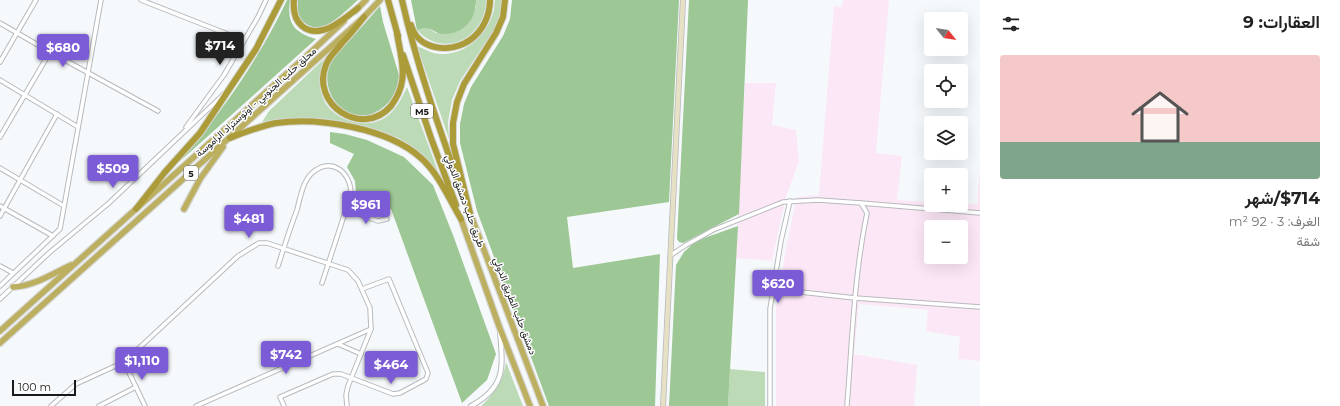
<!DOCTYPE html>
<html lang="ar">
<meta charset="utf-8">
<style>
:root{--surface:#fff;--page:#f2f2f2;--text:#222;--muted:#767676;--accent:#7c5bd6}
body{margin:0;font-family:Montserrat,Vazirmatn,sans-serif;background:var(--page);color:var(--text);direction:rtl;height:100vh;display:flex;flex-direction:column;font-size:15px;white-space:nowrap}
*{box-sizing:border-box;margin:0}
p{font-size:13px;color:var(--muted)}
.icon{flex:none;width:22px;height:22px;fill:none;stroke:currentColor;stroke-width:2;stroke-linecap:round;stroke-linejoin:round}
.map{position:relative;flex:1;overflow:hidden;direction:ltr}
.sheet{display:flex;flex-direction:column;background:var(--surface);width:360px}
.sheet>*{flex:none}
.needle{width:26px;rotate:120deg}
.controls{position:absolute;left:924px;top:12px;display:grid;gap:8px}
.controls a{display:grid;place-items:center;width:44px;height:44px;border-radius:4px;background:var(--surface);box-shadow:0 4px 16px #0002;font-size:20px}
.scale{position:absolute;left:12px;bottom:10px;width:64px;box-sizing:border-box;padding-left:4px;border:2px solid #191a1b;border-top:0;font-size:11px;line-height:14px;white-space:nowrap;color:#191a1b;-webkit-text-stroke:3px #fff;paint-order:stroke}
.price{position:absolute;translate:-50% -34px;padding:0 9px;border-radius:4px;background:var(--accent);color:#fff;font-size:13px;line-height:26px;filter:drop-shadow(0 1px 2px #0008)}
.price::after{content:'';position:absolute;left:50%;top:24px;width:12px;height:9px;margin-left:-6px;background:inherit;clip-path:polygon(0 0,100% 0,50% 100%)}
.price.active{background:#222;color:#fff}
ul{padding:0;list-style:none}
li{display:grid;align-content:center;gap:8px;height:212px;padding:0 20px}
li span{display:grid;place-items:center;height:124px;border-radius:4px;color:#555}
li>.icon{margin-inline-start:auto}
span .icon{width:72px;height:72px;fill:#fffc;stroke-width:1}
li b{font-size:17px}
h2{display:flex;justify-content:space-between;align-items:center;height:48px;padding:0 20px;font-size:17px}
main{display:flex;flex:1;min-height:0}
.map>svg:first-child{display:block}
.industrial{fill:#fce7f7;fill-rule:evenodd}
.green{fill:#bbdab5}
.forest{fill:#9dc794}
.lines{fill:none;stroke-linecap:round;stroke-linejoin:round}
.minor-casing{stroke:#b7babd;stroke-width:5.5}
.tertiary-casing{stroke:#b7babd;stroke-width:6}
.secondary-casing{stroke:#b7babd;stroke-width:6}
.trunk-casing{stroke:#d6d6d6;stroke-width:8}
.motorway-casing{stroke:#d6d6d6;stroke-width:8}
.minor{stroke:#fff;stroke-width:3.5}
.tertiary{stroke:#fff;stroke-width:4}
.secondary{stroke:#e6e1c4;stroke-width:4.5}
.trunk{stroke:#bcb060;stroke-width:5.5}
.motorway{stroke:#ab9c39;stroke-width:6}
.labels{text-anchor:middle;dominant-baseline:central;stroke-width:3;stroke-linejoin:round;paint-order:stroke}
.shield{fill:#fff;stroke:#5e5f5f;stroke-width:1}
.shield-label{font-size:9px;font-weight:bold;fill:#191a1b}
.street-label{font-size:10px;fill:#191a1b;stroke:#fff}
</style>
<main>
<section class="sheet">
<h2>العقارات: 9<svg class="icon" aria-label="filters" viewBox="0 0 24 24"><path d="M4 7h16M4 17h16"/><circle cx="9" cy="7" r="2"/><circle cx="15" cy="17" r="2"/></svg></h2>
<ul>
<li><span style="background:linear-gradient(#f6c9c9 70%,#7fa58c 0)"><svg class="icon" aria-label="home" viewBox="0 0 24 24"><path d="M3 11l9-7 9 7M6 9v11h12V9"/></svg></span><div><b>$714/شهر</b><p>الغرف: 3 · 92 m²</p><p>شقة</p></div></li>
</ul>
</section>
<div class="map">
<svg width="980" height="406" viewBox="0 0 980 406">
<rect width="100%" height="100%" fill="#f6f9fc"/>
<g class="industrial">
<path d="M843 0H889L876 153 902 156 897 200 931 202V205L977 204 980 168V361L958 359 960 337 926 331 928 310 859 304 854 354 917 365 914 406H776V309L787 243 797 197 819 195 834 6 842 7ZM931 227H961V257H931Z"/>
<polygon points="745,83 776,83 772,125 796,130 799,161 786,197 772,261 736,258"/>
</g>
<g class="green">
<path d="M476 0H486C486 37 444 60 417 30L428 28 436 33 476 8Z"/>
<path d="M495 0H502L500 16 493 31 460 81 452 100 448 122 449 139 417 46C425 49 434 55 443 54 467 54 487 34 493 13 495 9 494 4 495 0Z"/>
<path d="M324 59C321 72 317 84 323 98 331 120 367 131 386 117 396 110 402 98 407 87L440 177C432 167 424 155 413 147 388 127 328 117 296 118 284 119 273 121 262 122L269 111Z"/>
<path d="M506 362 523 406H481C495 393 503 381 506 362Z"/>
<polygon points="730,369 765,372 765,406 728,406"/>
</g>
<g class="forest">
<path d="M287 0H290C287 23 293 32 316 39L178 163C221 114 259 59 287 0Z"/>
<path d="M298 0H358C349 8 331 26 320 28 315 29 309 26 305 23 297 17 297 9 298 0Z"/>
<path d="M411 0H476C476 19 464 34 444 34 438 34 435 31 430 29 426 28 421 29 417 30Z"/>
<polygon points="512,0 679,0 669,202 567,217 573,268 660,254 655,406 549,406 477,211 460,143 460,124 464,104 471,87 503,36 510,19"/>
<polygon points="689,0 748,0 739,214 683,243 679,242 677,239"/>
<path d="M380 6 383 22 399 75C399 92 389 106 374 113 369 116 363 118 356 117 336 111 322 87 329 66 332 58 340 51 345 45 357 32 369 19 380 6Z"/>
<polygon points="330,132 345,134 367,140 404,157 433,185 453,235 496,354 487,380 462,403 391,209 376,211 378,196 356,194 355,181 347,167 354,154 330,143"/>
<polygon points="738,226 728,406 669,406 676,265 684,252 696,241"/>
</g>
<g class="lines">
<defs>
<g id="minor">
<polyline points="141,0 235,37"/>
<polyline points="0,23 50,52"/>
<polyline points="0,62 36,0"/>
<polyline points="0,80 78,127"/>
<polyline points="186,127 224,75 258,17 266,0"/>
<polyline points="0,137 50,52 158,111"/>
<polyline points="0,168 64,206"/>
<polyline points="861,203 980,213"/>
<polyline points="0,206 53,236"/>
<polyline points="346,210 378,221 387,219"/>
<polyline points="0,216 57,114"/>
<path d="M671 255 686 245 713 230 783 202 818 200 861 203 867 213C854 276 852 341 847 406"/>
<polyline points="0,266 13,273"/>
<path d="M278 266C284 247 290 228 297 210 300 198 303 181 312 173 331 156 351 172 351 194L322 283"/>
<polyline points="0,286 60,229 101,0"/>
<polyline points="773,289 855,298 980,307"/>
<polyline points="0,299 49,253 109,203 224,94"/>
<polyline points="338,344 361,354"/>
<polyline points="124,362 145,406"/>
<polyline points="51,406 76,384 124,362 238,256 259,243 267,243 348,270 358,281 370,308 371,329 348,386 346,395 347,406"/>
<polyline points="99,406 136,387"/>
<polyline points="196,406 371,329"/>
<polyline points="284,406 280,397 333,374 341,374 393,394 400,393 426,379 428,373 389,279 362,289"/>
<polyline points="770,406 770,309 781,241 790,201"/>
</g>
<path id="tertiary" d="M471 406C506 387 503 368 500 332"/>
<polyline id="secondary" points="663,406 683,0"/>
<g id="trunk">
<polyline points="355,11 366,0"/>
<polyline points="184,209 200,179 223,147"/>
<polyline points="470,213 543,406"/>
<polyline points="461,219 499,326 530,406"/>
<path d="M13 287C34 286 52 274 71 265"/>
<polyline points="0,331 312,51 344,21"/>
<polyline points="0,343 364,17 380,0"/>
</g>
<g id="motorway">
<path d="M294 0C293 10 294 19 302 26 320 41 344 19 358 8"/>
<polyline points="388,0 398,36"/>
<path d="M402 0C416 62 437 122 458 181"/>
<path d="M364 17C357 26 350 35 342 43 337 50 329 56 326 65 310 104 362 139 391 106 396 99 401 90 402 81 405 66 399 48 397 33"/>
<path d="M411 25C418 50 450 54 470 40 483 31 490 15 490 0"/>
<polyline points="403,55 431,138 456,205"/>
<path d="M230 138C245 132 260 126 276 123 319 117 388 128 421 158 439 174 449 199 461 219"/>
<polyline points="136,209 165,172 200,133 256,49 281,0"/>
<polyline points="470,213 453,144 453,123 457,102 464,84 496,33 503,17 505,0"/>
</g>
</defs>
<use href="#minor" class="minor-casing"/>
<use href="#tertiary" class="tertiary-casing"/>
<use href="#secondary" class="secondary-casing"/>
<use href="#trunk" class="trunk-casing"/>
<use href="#motorway" class="motorway-casing"/>
<use href="#minor" class="minor"/>
<use href="#tertiary" class="tertiary"/>
<use href="#secondary" class="secondary"/>
<use href="#trunk" class="trunk"/>
<use href="#motorway" class="motorway"/>
</g>
<g class="labels">
<g class="shield">
<rect x="411" y="104" width="22" height="14" rx="3"/>
<rect x="184" y="166" width="14" height="14" rx="3"/>
</g>
<g class="shield-label">
<text x="422" y="111">M5</text>
<text x="191" y="173">5</text>
</g>
<g class="street-label">
<text transform="translate(256 102) rotate(-42)">محلق حلب الجنوبي - اوتوستراد الراموسة</text>
<text transform="translate(465 201) rotate(70)">طريق حلب دمشق الدولي</text>
<text transform="translate(515 306) rotate(69)">دمشق حلب الطريق الدولي</text>
</g>
</g>
</svg>
<div class="controls">
<a><svg class="needle" viewBox="-14 -14 28 28"><path d="M0-13l5 13h-10z" fill="#e53935"/><path d="M0 13l5-13h-10z" fill="#767676"/></svg></a>
<a><svg class="icon" aria-label="locate" viewBox="0 0 24 24"><circle cx="12" cy="12" r="6"/><path d="M12 2v4M12 18v4M2 12h4M18 12h4"/></svg></a>
<a><svg class="icon" aria-label="layers" viewBox="0 0 24 24"><path d="M12 4l9 5-9 5-9-5zM3 14l9 5 9-5"/></svg></a>
<a>+</a>
<a>−</a>
</div>
<div class="scale">100 m</div>
<b class="price active" style="left:220px;top:66px">$714</b>
<b class="price" style="left:63px;top:68px">$680</b>
<b class="price" style="left:113px;top:189px">$509</b>
<b class="price" style="left:366px;top:225px">$961</b>
<b class="price" style="left:249px;top:239px">$481</b>
<b class="price" style="left:778px;top:304px">$620</b>
<b class="price" style="left:286px;top:375px">$742</b>
<b class="price" style="left:142px;top:381px">$1,110</b>
<b class="price" style="left:391px;top:385px">$464</b>
</div>
</main>
